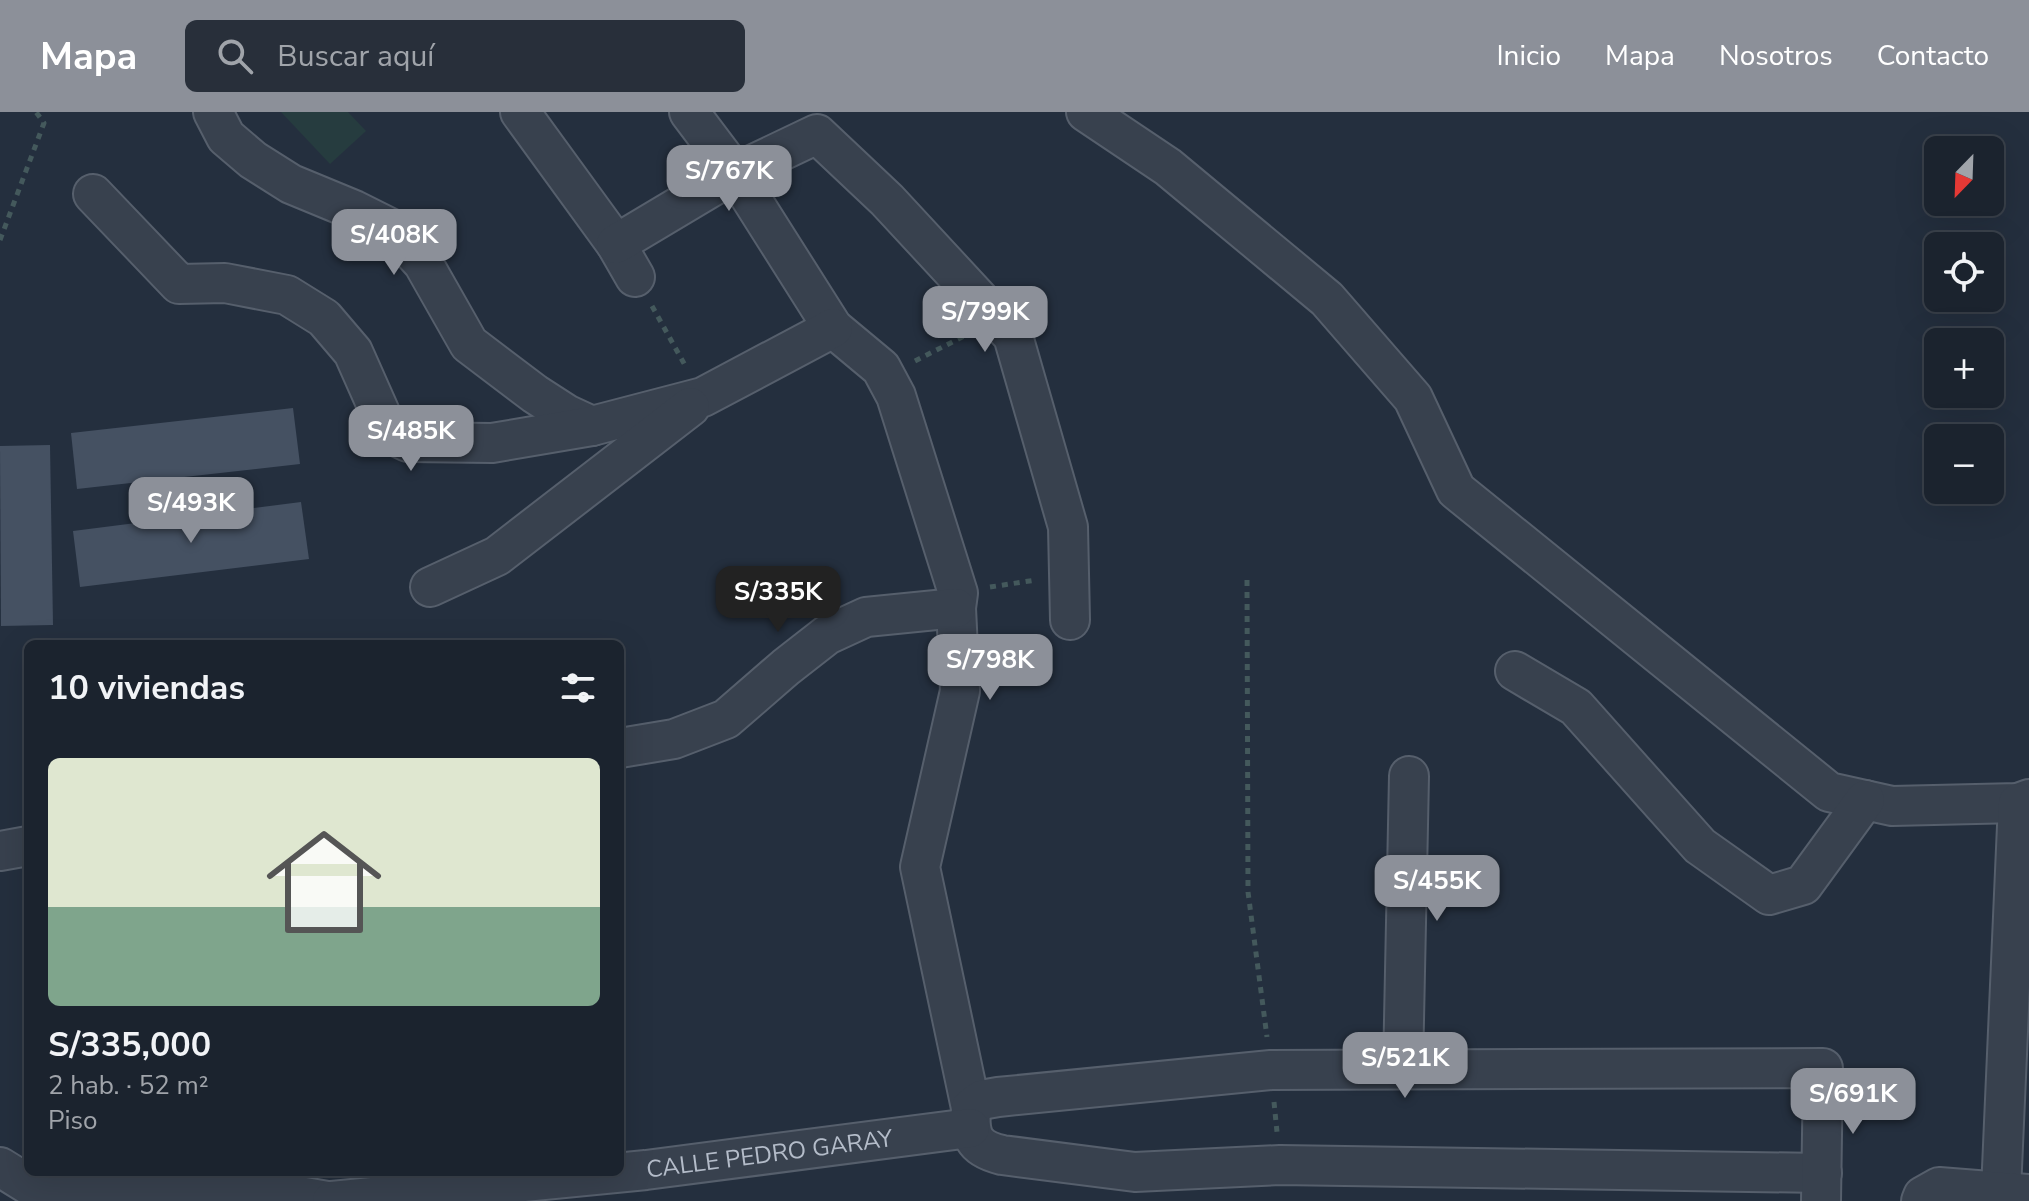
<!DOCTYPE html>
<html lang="es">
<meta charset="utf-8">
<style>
:root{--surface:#1b232e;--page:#282f3a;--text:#f1f3f6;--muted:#a0a4aa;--line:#39404a;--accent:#8c9099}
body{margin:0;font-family:"Nunito Sans",sans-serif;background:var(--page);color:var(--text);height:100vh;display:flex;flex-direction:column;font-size:30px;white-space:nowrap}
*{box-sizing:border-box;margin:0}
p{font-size:26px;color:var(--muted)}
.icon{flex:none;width:44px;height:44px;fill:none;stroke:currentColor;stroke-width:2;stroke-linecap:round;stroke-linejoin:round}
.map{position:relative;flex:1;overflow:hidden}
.details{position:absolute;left:24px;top:528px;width:600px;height:536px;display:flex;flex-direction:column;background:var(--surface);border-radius:12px;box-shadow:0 8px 32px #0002,0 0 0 2px var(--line)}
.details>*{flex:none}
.needle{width:52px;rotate:203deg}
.fabs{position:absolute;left:1924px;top:24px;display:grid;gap:16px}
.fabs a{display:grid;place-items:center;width:80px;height:80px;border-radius:12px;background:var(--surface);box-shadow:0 8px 32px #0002,0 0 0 2px var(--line);font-size:40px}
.price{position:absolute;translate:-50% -68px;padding:0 18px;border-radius:16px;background:var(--accent);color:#fff;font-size:26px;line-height:52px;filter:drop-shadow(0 2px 4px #0008)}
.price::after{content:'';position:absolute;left:50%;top:48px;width:24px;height:18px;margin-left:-12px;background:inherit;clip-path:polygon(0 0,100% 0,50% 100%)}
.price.selected{background:#222;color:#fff}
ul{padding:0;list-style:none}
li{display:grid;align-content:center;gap:16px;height:424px;padding:0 24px}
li+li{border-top:2px solid var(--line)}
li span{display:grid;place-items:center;height:248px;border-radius:12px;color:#555}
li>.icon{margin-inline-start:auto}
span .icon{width:144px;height:144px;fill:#fffc;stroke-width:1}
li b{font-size:34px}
h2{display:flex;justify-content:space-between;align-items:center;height:96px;padding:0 24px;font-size:34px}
header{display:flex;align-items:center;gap:48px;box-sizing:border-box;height:112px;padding:0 40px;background:var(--accent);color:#fff}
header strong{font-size:38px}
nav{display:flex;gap:44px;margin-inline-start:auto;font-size:28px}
.search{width:560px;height:72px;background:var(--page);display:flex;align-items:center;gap:20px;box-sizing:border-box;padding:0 28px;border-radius:12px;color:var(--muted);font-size:30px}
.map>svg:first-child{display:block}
.green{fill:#263c3f}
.building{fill:#455162}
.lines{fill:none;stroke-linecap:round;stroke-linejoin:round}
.minor-casing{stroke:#565f6c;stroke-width:42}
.path{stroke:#44595c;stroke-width:5;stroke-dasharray:6 6;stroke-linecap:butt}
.minor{stroke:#38414e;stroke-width:38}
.labels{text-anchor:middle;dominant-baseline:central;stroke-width:7;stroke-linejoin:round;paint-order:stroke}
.street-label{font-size:24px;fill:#b4bcc9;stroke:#1d2633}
</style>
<header>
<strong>Mapa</strong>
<div class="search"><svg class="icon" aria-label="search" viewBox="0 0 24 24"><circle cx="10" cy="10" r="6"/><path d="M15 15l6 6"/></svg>Buscar aquí</div>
<nav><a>Inicio</a><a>Mapa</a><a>Nosotros</a><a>Contacto</a></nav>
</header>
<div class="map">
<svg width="2029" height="1089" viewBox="0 0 2029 1089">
<rect width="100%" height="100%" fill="#242f3e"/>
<polygon class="green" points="281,0 348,0 366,19 330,52"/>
<g class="building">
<polygon points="293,296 300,352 77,377 71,321"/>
<polygon points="50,333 53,513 1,514 0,334"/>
<polygon points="301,390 309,447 80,475 73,419"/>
</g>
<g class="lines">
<defs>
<g id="minor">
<polyline points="213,0 226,25 253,48 291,72 354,98 392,117 423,151 469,232 535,282 566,302 592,314"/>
<polyline points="520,0 616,132 635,165"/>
<path d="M689 0 735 61 833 216 881 256 896 284 958 481 956 496 960 579 920 755 971 996C969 1024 973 1036 1002 1043L1135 1060 1280 1053 1822 1061"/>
<polyline points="1086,0 1168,55 1327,187 1413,286 1456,378 1829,680 1892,694 2018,691 2029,687"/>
<polyline points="93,82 179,172 225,171 287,183 324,206 353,240 389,321 408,330 492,331 592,314 703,285 833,216"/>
<polyline points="616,132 735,61 817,22 887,88 1013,224 1068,415 1070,508"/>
<polyline points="430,475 497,444 690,295"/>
<polyline points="1515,559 1576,595 1700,734 1769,783 1803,773 1865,688"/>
<polyline points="620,636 674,627 726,607 786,555 827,523 866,505 956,496"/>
<polyline points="0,739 28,734"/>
<polyline points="1403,957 1409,664"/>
<polyline points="971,996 981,988 998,985 1271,958 1823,956 1821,1089"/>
<polyline points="0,1055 34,1076 226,1071 327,1089"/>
<polyline points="2001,1079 2018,691"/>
<path id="s1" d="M332 1089 646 1058 970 1016"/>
<polyline points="1921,1089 1923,1084 1939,1075 2029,1082"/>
</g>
</defs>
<use href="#minor" class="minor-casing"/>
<g class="path">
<polyline points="0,128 44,11 36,0"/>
<polyline points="652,194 686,255"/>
<polyline points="915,249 966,223"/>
<polyline points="1247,468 1248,780 1267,925"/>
<polyline points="990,475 1036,468"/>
<polyline points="1274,990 1277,1020"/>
</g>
<use href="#minor" class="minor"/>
</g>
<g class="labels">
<g class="street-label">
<text stroke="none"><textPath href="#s1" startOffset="440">CALLE PEDRO GARAY</textPath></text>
</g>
</g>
</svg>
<div class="fabs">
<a><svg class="needle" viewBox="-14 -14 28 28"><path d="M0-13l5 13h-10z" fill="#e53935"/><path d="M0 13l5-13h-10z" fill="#a0a4aa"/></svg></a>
<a><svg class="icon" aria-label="locate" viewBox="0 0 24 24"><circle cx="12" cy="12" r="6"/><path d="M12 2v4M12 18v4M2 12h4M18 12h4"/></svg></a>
<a>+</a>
<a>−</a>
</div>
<b class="price" style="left:729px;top:101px">S/767K</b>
<b class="price" style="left:394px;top:165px">S/408K</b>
<b class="price" style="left:985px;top:242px">S/799K</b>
<b class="price" style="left:411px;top:361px">S/485K</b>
<b class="price" style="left:191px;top:433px">S/493K</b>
<b class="price selected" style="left:778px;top:522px">S/335K</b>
<b class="price" style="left:990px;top:590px">S/798K</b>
<b class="price" style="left:1437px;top:811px">S/455K</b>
<b class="price" style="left:1405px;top:988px">S/521K</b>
<b class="price" style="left:1853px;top:1024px">S/691K</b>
<section class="details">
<h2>10 viviendas<svg class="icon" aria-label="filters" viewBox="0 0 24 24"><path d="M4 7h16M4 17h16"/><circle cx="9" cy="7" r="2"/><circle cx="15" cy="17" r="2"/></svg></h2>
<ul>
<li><span style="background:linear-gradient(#dfe7d0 60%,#7fa58c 0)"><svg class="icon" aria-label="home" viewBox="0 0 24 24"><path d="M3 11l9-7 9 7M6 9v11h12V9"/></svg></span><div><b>S/335,000</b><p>2 hab. · 52 m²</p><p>Piso</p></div></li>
</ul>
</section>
</div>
